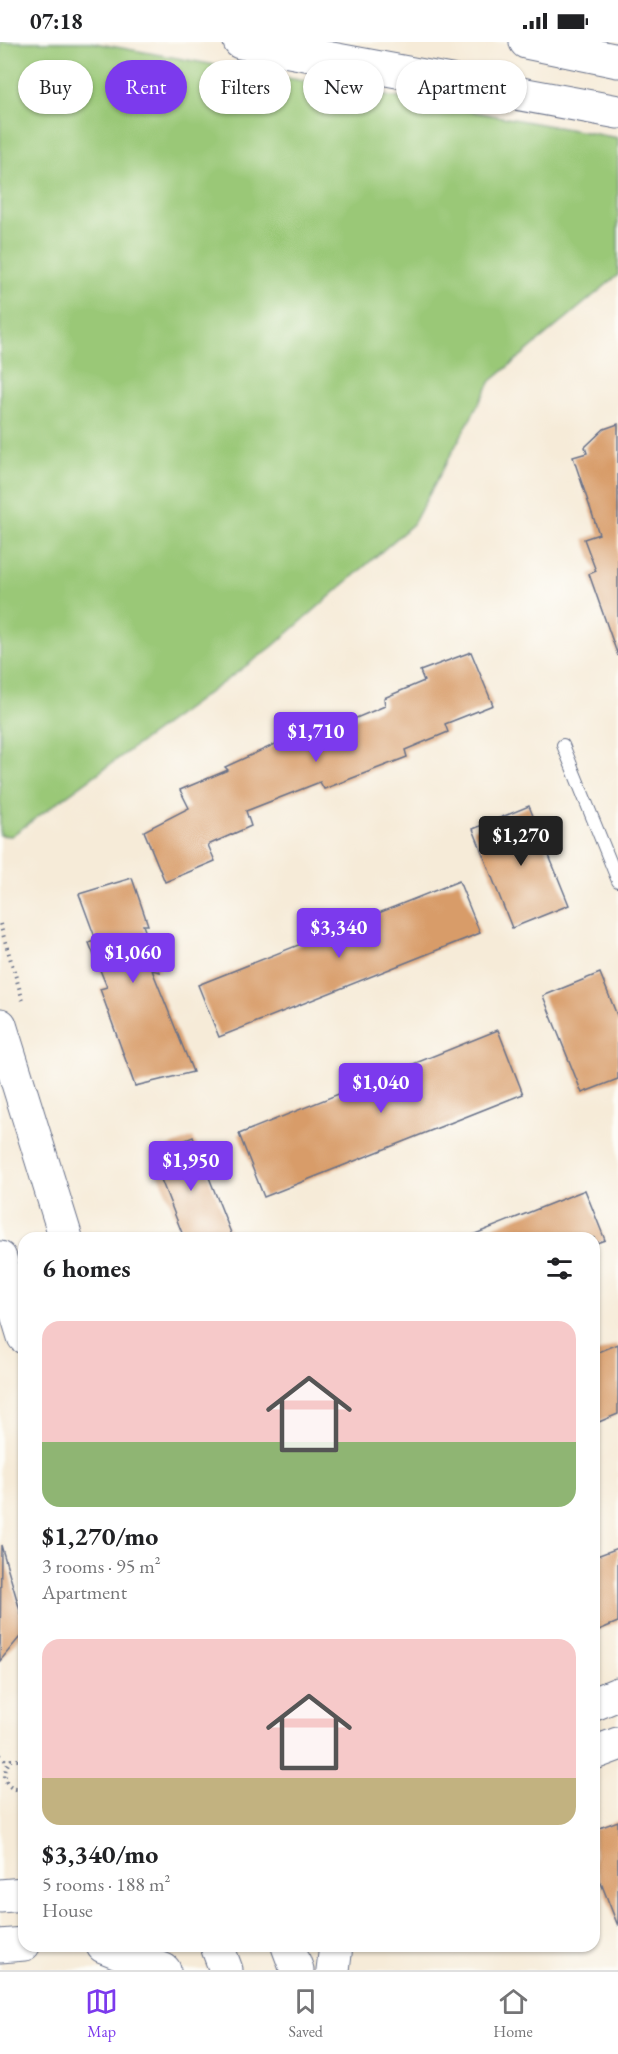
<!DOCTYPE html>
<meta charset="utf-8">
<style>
:root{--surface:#fff;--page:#f2f2f2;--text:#202124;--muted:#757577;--line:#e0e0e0;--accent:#7c3aed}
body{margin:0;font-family:"EB Garamond",serif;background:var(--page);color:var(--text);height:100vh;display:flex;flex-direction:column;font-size:22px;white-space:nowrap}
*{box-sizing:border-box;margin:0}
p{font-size:20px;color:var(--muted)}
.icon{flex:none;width:33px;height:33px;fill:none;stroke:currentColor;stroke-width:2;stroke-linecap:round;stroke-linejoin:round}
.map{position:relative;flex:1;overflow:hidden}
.sheet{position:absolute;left:18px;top:1190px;width:582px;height:720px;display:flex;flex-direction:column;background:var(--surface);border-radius:18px;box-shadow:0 2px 4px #0004}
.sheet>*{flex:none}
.guide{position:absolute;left:18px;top:18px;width:582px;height:54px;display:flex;gap:12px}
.price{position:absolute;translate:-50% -51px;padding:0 14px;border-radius:6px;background:var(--accent);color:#fff;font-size:20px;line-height:39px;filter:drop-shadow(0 2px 3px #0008)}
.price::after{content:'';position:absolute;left:50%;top:36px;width:18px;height:14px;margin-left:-9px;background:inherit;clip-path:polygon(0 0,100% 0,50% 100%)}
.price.on{background:#222;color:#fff}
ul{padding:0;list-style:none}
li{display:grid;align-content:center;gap:12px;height:318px;padding:0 24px}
li span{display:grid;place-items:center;height:186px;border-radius:18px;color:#555}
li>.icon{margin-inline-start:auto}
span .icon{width:108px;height:108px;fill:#fffc;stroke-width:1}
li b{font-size:26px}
h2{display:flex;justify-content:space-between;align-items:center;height:72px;padding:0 24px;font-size:26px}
.pill{padding:0 21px;border-radius:27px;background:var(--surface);box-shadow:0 2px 4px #0004;font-size:21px;line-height:54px}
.pill.on{background:var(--accent);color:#fff}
.status{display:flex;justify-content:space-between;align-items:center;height:42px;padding:0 30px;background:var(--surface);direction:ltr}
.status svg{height:16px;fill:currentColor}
.tabs{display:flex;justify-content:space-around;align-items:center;height:84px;border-top:2px solid var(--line);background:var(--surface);font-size:16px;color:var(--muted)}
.tabs a{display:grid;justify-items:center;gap:3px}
.tabs .on{color:var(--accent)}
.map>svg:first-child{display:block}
.green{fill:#9ac877;stroke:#5a7c6a;stroke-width:1.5}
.building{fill:#d89c69}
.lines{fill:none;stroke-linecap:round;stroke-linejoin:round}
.lane-casing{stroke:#687189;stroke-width:14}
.secondary-casing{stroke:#687189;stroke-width:35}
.highway-casing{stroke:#687189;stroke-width:35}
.path{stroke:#687189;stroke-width:4;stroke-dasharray:1.5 4.5;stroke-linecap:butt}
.lane{stroke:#fff;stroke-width:12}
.secondary{stroke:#fff;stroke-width:33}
.highway{stroke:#fff;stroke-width:33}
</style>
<div class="status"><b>07:18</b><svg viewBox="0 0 49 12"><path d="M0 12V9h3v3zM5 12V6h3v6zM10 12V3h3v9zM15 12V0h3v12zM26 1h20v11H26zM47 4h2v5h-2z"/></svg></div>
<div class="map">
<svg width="618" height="1928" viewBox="0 0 618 1928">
<rect width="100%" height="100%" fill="#fdfcf7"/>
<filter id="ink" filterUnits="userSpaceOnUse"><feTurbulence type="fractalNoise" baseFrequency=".0167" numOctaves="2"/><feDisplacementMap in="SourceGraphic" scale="12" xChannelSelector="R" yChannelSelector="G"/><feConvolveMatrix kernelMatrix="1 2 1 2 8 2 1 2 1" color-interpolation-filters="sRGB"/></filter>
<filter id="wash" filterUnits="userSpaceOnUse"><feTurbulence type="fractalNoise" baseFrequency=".008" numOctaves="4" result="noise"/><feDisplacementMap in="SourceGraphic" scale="24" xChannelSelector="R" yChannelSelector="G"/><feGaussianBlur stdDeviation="1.35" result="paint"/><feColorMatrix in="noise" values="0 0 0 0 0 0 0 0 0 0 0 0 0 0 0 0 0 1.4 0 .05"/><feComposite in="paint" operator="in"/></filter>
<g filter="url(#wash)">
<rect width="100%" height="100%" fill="#f6ebd8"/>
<polygon class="green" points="0,0 89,0 618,96 618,233 491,339 413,482 272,605 11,794 0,793"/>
<g id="blocks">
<g class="building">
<polygon points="618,382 618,614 589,532 596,529 584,497 599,492 573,415 587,411 585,405 604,387"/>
<polygon points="471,610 493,663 445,682 448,690 405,708 407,715 324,747 320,740 246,769 251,784 208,803 215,819 165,840 144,789 189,766 180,748 228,728 225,725 304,689 306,697 385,664 384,656 424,639 420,629"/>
<polygon points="529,764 569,863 512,886 473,787"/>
<polygon points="132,836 148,883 143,883 160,930 152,928 193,1030 135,1044 100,947 107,945 89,901 96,898 79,852"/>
<polygon points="459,839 480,891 219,995 198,943"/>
<polygon points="600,931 618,976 618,1037 582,1051 543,954"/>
<polygon points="498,988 523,1052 264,1155 239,1092"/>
<polygon points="193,1095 233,1196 184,1196 151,1112"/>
<polygon points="585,1148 605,1198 594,1202 594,1196 465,1196"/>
<polygon points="618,1302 618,1372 594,1382 594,1312"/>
<polygon points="1,1503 24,1582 24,1590 0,1619"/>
<polygon points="618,1506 618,1580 594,1590 594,1515"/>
<polygon points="618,1779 618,1884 594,1823 594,1788"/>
</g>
</g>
</g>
<g filter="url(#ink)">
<use href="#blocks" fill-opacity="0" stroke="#687189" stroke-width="1.5"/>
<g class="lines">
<defs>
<polyline id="lane" points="563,703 618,839"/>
<g id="secondary">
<polyline points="594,1662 618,1652"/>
<polyline points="594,1711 618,1702"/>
<polyline points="0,1854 24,1852"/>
<polyline points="0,1904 24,1902"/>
<polyline points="103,1904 164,1928"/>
<polyline points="217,1904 226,1928"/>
<polyline points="288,1904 297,1928"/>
<polyline points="333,1928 336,1904"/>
</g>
<g id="highway">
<polyline points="240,0 618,70"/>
<polyline points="526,0 618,19"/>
<polyline points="0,983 66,1196"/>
<polyline points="0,1216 24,1295"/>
</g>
</defs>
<use href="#lane" class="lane-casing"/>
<use href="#secondary" class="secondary-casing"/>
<use href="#highway" class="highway-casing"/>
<g class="path">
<polyline points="0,882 24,962"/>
<polyline points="0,1713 7,1720"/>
<path d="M24 1718H11C0 1729 4 1752 24 1746"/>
</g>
<use href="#lane" class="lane"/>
<use href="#secondary" class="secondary"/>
<use href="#highway" class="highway"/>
</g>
</g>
</svg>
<b class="price" style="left:316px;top:721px">$1,710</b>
<b class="price on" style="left:521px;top:825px">$1,270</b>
<b class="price" style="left:339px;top:917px">$3,340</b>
<b class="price" style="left:133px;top:942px">$1,060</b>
<b class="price" style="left:381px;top:1072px">$1,040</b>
<b class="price" style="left:191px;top:1150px">$1,950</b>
<div class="guide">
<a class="pill">Buy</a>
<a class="pill on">Rent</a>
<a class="pill">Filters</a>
<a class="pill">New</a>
<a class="pill">Apartment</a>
</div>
<section class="sheet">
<h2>6 homes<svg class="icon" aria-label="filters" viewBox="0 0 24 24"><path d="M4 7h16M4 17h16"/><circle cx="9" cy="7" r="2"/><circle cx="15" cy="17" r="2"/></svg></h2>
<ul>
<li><span style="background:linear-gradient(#f6c9c9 65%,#8fb573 0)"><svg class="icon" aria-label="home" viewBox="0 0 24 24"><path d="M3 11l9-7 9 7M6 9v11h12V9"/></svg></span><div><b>$1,270/mo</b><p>3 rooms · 95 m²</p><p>Apartment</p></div></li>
<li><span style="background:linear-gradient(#f6c9c9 75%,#c2b280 0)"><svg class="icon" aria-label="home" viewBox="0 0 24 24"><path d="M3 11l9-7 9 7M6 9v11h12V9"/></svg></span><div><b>$3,340/mo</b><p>5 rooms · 188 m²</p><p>House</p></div></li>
</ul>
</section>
</div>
<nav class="tabs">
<a class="on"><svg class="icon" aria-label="map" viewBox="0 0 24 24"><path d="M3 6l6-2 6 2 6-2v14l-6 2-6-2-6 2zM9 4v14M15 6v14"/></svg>Map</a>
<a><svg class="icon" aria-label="saved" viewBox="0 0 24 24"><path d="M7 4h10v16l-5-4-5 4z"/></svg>Saved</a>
<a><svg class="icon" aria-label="home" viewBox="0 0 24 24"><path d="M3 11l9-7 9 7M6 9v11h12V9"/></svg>Home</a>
</nav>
